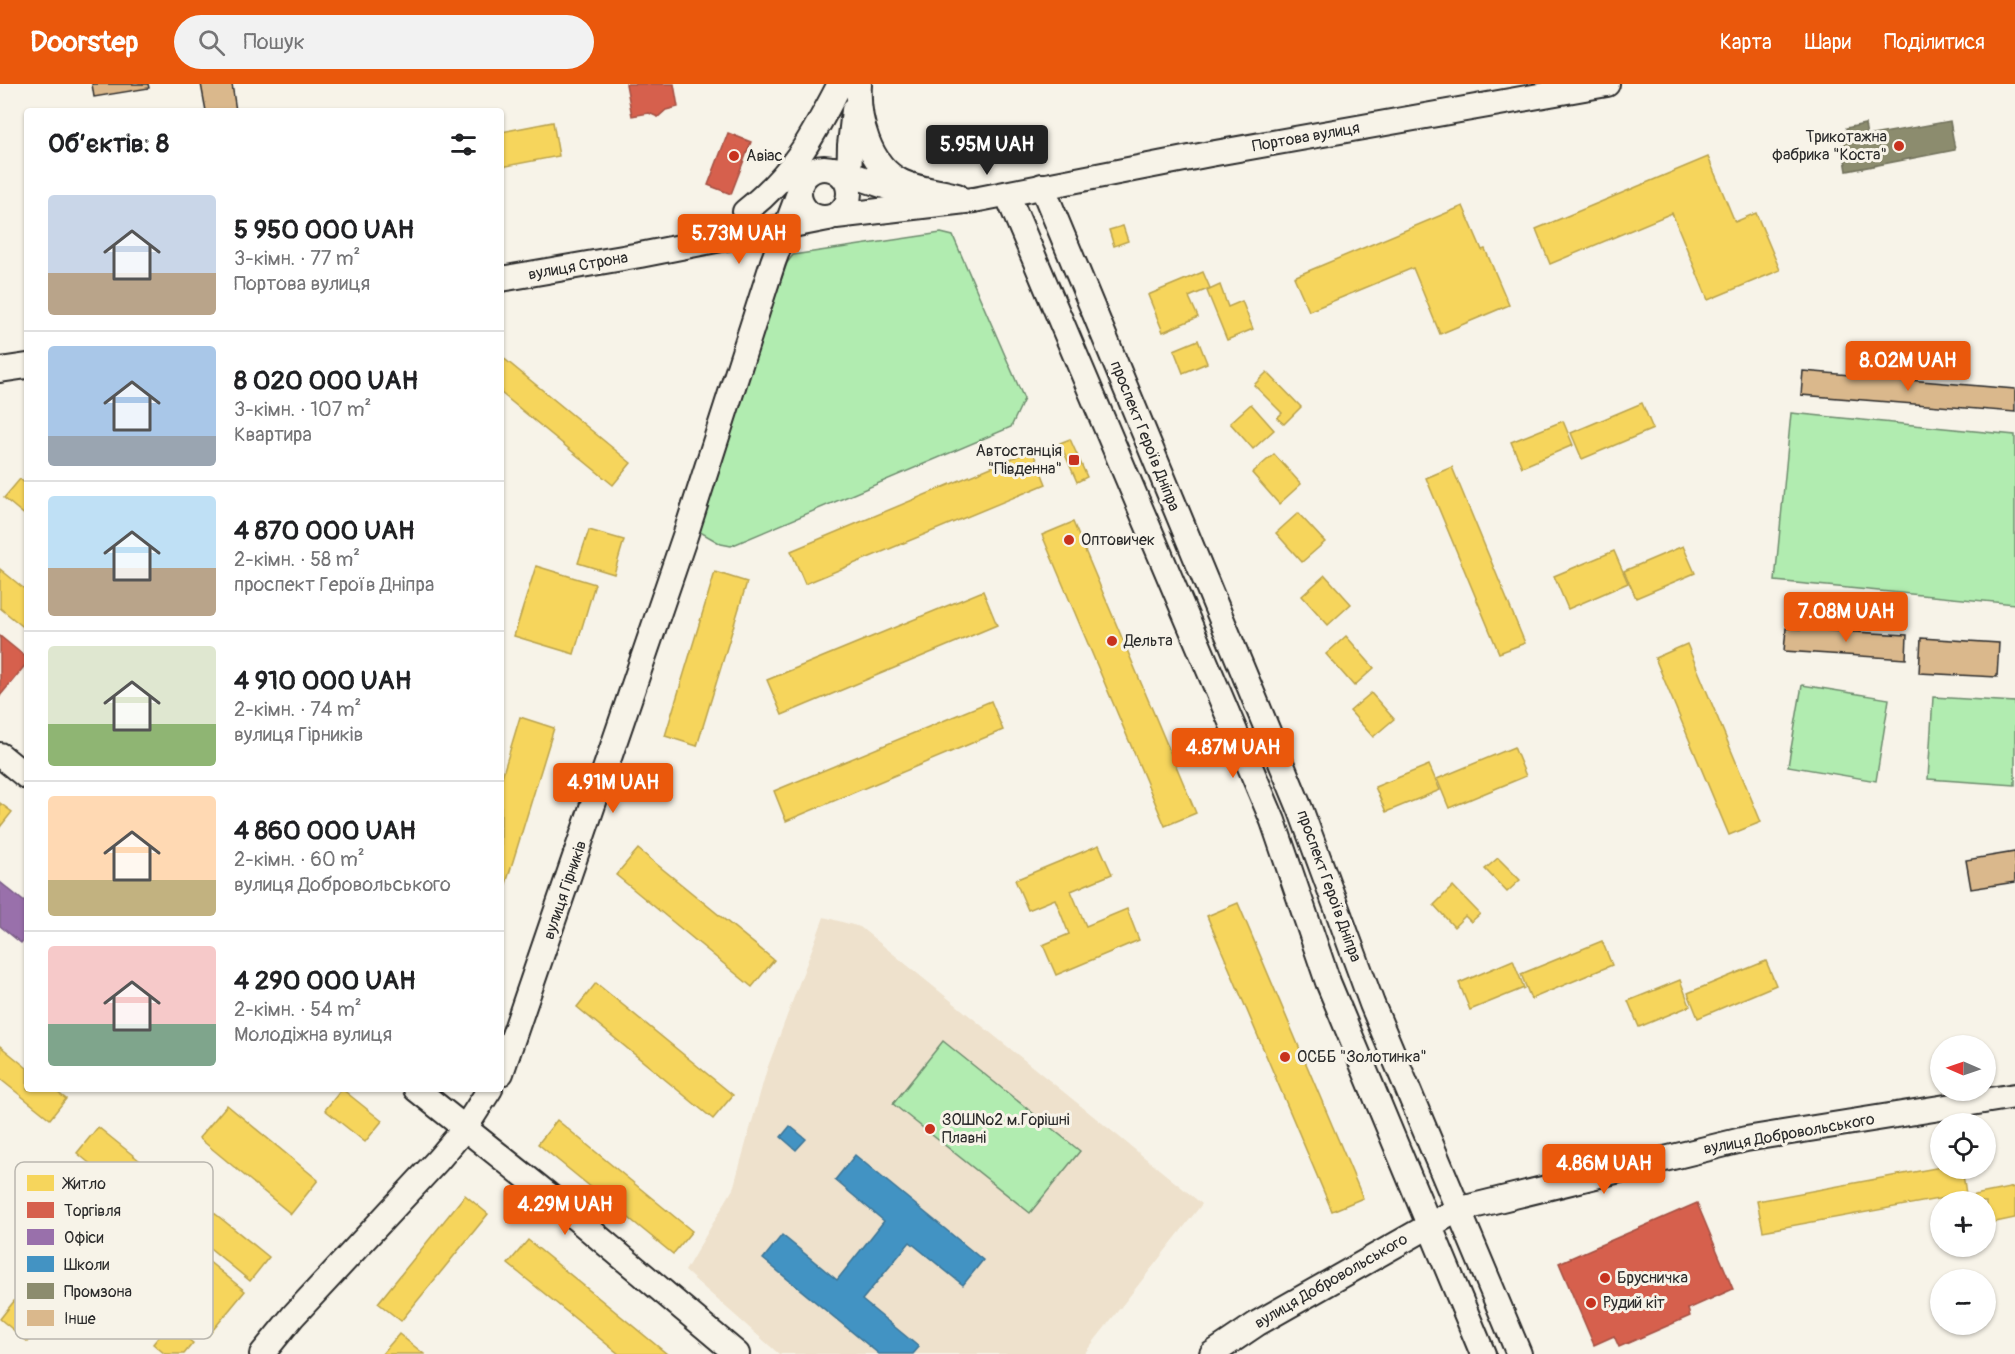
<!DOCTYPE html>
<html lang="uk">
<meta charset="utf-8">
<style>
:root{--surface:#fff;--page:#f2f2f2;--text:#202124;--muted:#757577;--line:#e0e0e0;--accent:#ea580c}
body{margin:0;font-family:Pangolin,sans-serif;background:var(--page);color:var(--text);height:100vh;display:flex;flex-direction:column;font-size:22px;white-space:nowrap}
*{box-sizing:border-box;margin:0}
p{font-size:20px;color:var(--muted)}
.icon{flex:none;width:33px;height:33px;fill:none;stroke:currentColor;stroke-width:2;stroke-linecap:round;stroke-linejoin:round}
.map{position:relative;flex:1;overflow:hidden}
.side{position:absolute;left:24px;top:24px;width:480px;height:984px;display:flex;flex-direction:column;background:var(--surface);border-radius:6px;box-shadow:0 2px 4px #0004}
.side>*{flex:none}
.needle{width:39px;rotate:272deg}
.fabs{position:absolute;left:1930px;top:951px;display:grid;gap:12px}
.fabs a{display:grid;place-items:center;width:66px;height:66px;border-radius:50%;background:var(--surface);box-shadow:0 2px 4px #0004;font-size:30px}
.price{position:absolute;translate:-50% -51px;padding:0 14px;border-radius:6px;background:var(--accent);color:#fff;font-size:20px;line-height:39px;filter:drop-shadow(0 2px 3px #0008)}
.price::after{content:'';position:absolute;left:50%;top:36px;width:18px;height:14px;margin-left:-9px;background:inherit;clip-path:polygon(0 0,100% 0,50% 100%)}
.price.on{background:#222;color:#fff}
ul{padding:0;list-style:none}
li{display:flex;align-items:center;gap:18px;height:150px;padding:0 24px}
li+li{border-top:2px solid var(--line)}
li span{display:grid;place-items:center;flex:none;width:168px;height:120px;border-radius:6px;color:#555}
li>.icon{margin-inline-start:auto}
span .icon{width:72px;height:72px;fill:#fffc;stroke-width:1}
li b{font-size:26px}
h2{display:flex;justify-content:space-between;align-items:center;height:72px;padding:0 24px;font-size:26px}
header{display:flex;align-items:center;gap:36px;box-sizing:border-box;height:84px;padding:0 30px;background:var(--accent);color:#fff}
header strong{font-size:28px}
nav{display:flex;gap:33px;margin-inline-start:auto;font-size:21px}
.search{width:420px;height:54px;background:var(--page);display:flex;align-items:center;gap:15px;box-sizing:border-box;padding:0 21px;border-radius:33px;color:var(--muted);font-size:22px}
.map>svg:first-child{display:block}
.built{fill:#eee1cc}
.green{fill:#b1ecb0;stroke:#6e8c6e;stroke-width:1.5}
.homes{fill:#f6d55c;stroke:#b9a24d;stroke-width:1.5}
.shops{fill:#d6604d;stroke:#a35043;stroke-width:1.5}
.offices{fill:#9970ab;stroke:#785b85;stroke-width:1.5}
.schools{fill:#4393c3;stroke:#3c7495;stroke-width:1.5}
.industry{fill:#8c8c6e;stroke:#6f6f5a;stroke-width:1.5}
.building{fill:#dab88c;stroke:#2b2b2b;stroke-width:1.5}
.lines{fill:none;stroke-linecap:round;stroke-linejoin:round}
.minor-casing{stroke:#2b2b2b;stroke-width:28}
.minor{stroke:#f7f3e8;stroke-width:24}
.poi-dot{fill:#c8321e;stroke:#f7f3e8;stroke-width:2}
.labels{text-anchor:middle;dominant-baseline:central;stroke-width:6;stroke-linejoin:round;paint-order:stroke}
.street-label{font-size:16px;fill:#2b2b2b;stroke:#f7f3e8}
.poi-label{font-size:16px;fill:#2b2b2b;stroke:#f7f3e8;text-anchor:start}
.key{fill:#f7f3e8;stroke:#bab7af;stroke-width:1.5}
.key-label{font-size:16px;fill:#2b2b2b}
</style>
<header>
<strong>Doorstep</strong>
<div class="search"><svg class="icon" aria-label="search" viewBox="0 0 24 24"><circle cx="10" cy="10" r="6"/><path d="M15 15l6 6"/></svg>Пошук</div>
<nav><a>Карта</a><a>Шари</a><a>Поділитися</a></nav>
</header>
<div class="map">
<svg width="2015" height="1270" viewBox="0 0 2015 1270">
<rect width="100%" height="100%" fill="#f7f3e8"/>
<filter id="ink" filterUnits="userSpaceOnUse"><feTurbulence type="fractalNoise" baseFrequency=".0167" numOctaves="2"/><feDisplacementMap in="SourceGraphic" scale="12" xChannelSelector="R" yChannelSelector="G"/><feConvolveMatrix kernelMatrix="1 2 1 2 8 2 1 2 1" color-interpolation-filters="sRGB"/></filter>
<g filter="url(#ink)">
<polygon class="built" points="824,833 860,843 1202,1120 1084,1270 779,1270 685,1187 733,1105 767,985"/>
<g class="green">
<polygon points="941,149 953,152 1024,315 1011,343 731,462 721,460 695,445 787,179 793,171"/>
<polygon points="1791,329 2015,351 2015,520 1775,497"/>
<polygon points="1802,601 1889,615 1876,697 1788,682"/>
<polygon points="1933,613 2015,618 2015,701 1928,695"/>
<polygon points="943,957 1080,1067 1030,1129 893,1020"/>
</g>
<g class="homes">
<polygon points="553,38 559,72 501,83 501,48"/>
<polygon points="1708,73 1735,138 1756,129 1780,186 1708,216 1672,129 1550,180 1536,145"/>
<polygon points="1463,122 1482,166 1485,165 1509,221 1440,250 1413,184 1309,227 1294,193"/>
<polygon points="1123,142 1128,157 1114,162 1109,146"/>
<polygon points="1203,188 1210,204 1189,213 1198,233 1163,248 1148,211"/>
<polygon points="1220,201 1228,223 1242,217 1253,245 1227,256 1207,207"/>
<polygon points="1198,256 1207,279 1183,289 1174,266"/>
<polygon points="501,272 631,379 613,401 501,309"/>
<polygon points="1267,288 1301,323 1284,340 1277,334 1282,329 1254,301"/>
<polygon points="1642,319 1653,345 1582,375 1571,349"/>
<polygon points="1251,320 1274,346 1253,365 1230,339"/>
<polygon points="1563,337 1573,361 1522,383 1511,358"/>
<polygon points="1070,355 1087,393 1077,398 1060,359"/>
<polygon points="1032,366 1046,400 805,500 791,467"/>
<polygon points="1274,370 1301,400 1279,420 1252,389"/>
<polygon points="1452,383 1525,559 1499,569 1426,394"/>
<polygon points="20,395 27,401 27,433 4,414"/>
<polygon points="1298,429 1325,458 1302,478 1276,449"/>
<polygon points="1073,438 1196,729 1165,742 1042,451"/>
<polygon points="589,446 624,456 614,490 578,479"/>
<polygon points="1683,462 1695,489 1636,514 1624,487"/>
<polygon points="1614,467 1628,499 1568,525 1554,492"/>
<polygon points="536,482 595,500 574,570 514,552"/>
<polygon points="0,485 27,507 27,546 0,524"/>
<polygon points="715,488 747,498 697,662 665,652"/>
<polygon points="1325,491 1351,520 1328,541 1302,512"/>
<polygon points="983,507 997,541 782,631 767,596"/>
<polygon points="1346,552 1374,584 1354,602 1326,570"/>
<polygon points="1687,560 1761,738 1729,751 1655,574"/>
<polygon points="1371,609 1394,635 1373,653 1350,627"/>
<polygon points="991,617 1003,646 786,737 774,707"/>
<polygon points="520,633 554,644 501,816 501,696"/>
<polygon points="1514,663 1526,692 1449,724 1437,695"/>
<polygon points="1429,681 1440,706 1386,728 1375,703"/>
<polygon points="0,719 12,728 0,743"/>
<polygon points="1099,761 1112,790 1071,807 1086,842 1127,825 1139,856 1056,891 1043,861 1069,850 1055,815 1028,826 1015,796"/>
<polygon points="638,765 774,876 752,903 616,791"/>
<polygon points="1498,774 1520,796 1507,808 1485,785"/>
<polygon points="1453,802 1480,830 1471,838 1465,832 1454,843 1434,821"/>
<polygon points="1238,819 1363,1114 1332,1127 1207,832"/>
<polygon points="1602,857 1612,881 1531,915 1521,890"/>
<polygon points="1513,876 1524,904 1470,926 1459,899"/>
<polygon points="1766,877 1776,901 1698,934 1688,909"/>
<polygon points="1680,896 1690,922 1639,943 1628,917"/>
<polygon points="596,899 733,1011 713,1035 577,923"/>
<polygon points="0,962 27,984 27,1005 53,1005 66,1015 50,1035 0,995"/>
<polygon points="342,1005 382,1037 365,1058 325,1026"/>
<polygon points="227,1021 318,1096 291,1130 199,1054"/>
<polygon points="557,1036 692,1147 673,1170 538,1060"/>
<polygon points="98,1043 170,1101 149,1128 77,1069"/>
<polygon points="1941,1083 1962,1084 1966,1110 1763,1147 1757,1117"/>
<polygon points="2015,1103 2015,1134 1986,1140 1986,1118 1970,1118 1969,1112"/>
<polygon points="465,1111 488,1130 401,1237 378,1219"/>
<polygon points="213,1128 269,1173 250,1197 194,1151"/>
<polygon points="528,1156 667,1270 619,1270 508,1180"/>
<polygon points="197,1168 245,1207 208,1252 160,1213"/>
<polygon points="22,1207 51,1230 28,1258 0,1235"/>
<polygon points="169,1240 193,1259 184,1270 165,1270 153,1260"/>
<polygon points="399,1250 424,1270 382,1270"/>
</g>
<g class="shops">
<polygon points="626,0 674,0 678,23 666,26 658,33 649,29 632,32"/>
<polygon points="728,49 751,58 731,110 708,101"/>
<polygon points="0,552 27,574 27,579 0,612"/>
<polygon points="1697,1119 1733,1205 1688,1225 1690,1232 1619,1263 1614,1252 1594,1261 1559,1179"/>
</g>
<polygon class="offices" points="0,798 27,820 27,852 21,859 0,842"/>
<g class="schools">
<polygon points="790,1042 806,1055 796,1066 781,1053"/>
<polygon points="855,1071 983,1176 963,1201 910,1158 862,1216 919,1263 913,1270 879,1270 763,1175 782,1151 837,1196 884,1137 835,1096"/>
</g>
<polygon class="industry" points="1950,37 1955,66 1847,87 1842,57 1848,56 1846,44 1865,40 1867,52"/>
<g class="building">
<polygon points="92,0 148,0 149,4 94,13"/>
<polygon points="201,0 232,0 236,27 206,27"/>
<polygon points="1803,287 2015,305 2015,328 1801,311"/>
<polygon points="1786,544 1907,551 1906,575 1784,567"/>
<polygon points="1921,554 1999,559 1997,593 1919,589"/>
<polygon points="2015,768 2015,798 1971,805 1966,776"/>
</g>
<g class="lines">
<defs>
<g id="minor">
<path d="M859 0C857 34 868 82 902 98 919 106 940 107 957 112"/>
<circle cx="824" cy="109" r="25"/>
<polyline points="834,85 909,110"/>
<polyline points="1042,102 1301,727 1372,920 1519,1270"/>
<polyline points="849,104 850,61 854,26"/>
<polyline points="1007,110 1273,737 1328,898 1483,1270"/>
<path d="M745 128C794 89 812 54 840 0"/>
<polyline points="836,132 974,116 1210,70 1607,0"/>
<polyline points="501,195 640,171 828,134"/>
<polyline points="0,286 27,282"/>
<polyline points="0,671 27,693"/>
<polyline points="501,989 685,452 773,178 799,109"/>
<polyline points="416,1005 546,1109 737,1270"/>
<polyline points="262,1270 293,1232 438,1076 465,1044 490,1005"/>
<polyline points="1212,1270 1258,1239 1457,1126 1746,1055 2015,1012"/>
</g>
</defs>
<use href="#minor" class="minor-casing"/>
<use href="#minor" class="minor"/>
</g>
</g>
<g class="poi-dot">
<circle cx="1899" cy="62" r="6"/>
<circle cx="734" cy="72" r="6"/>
<rect x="1068" y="370" width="12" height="12" rx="3"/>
<circle cx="1069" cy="456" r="6"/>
<circle cx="1112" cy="557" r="6"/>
<circle cx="1285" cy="973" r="6"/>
<circle cx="930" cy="1045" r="6"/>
<circle cx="1605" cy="1194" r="6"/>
<circle cx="1591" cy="1219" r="6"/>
</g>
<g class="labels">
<g class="street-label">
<text transform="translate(1306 53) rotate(-10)">Портова вулиця</text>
<text transform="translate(578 182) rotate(-10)">вулиця Строна</text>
<text transform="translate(1145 352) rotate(68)">проспект Героїв Дніпра</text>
<text transform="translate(1329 802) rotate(70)">проспект Героїв Дніпра</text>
<text transform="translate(565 806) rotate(-71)">вулиця Гірників</text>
<text transform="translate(1789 1050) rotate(-10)">вулиця Добровольського</text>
<text transform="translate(1331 1197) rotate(-30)">вулиця Добровольського</text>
</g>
<g class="poi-label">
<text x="1887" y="53" text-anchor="end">Трикотажна<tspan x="1887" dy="18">фабрика "Коста"</tspan></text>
<text x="746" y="72">Авіас</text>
<text x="1062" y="367" text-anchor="end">Автостанція<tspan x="1062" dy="18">"Південна"</tspan></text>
<text x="1081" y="456">Оптовичек</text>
<text x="1124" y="557">Дельта</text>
<text x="1297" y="973">ОСББ "Золотинка"</text>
<text x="942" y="1036">ЗОШ№2 м.Горішні<tspan x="942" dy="18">Плавні</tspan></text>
<text x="1617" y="1194">Брусничка</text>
<text x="1603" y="1219">Рудий кіт</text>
</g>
</g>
<rect x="15" y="1078" width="198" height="177" rx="9" class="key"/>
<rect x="27" y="1091" width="27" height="16" fill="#f6d55c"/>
<rect x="27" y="1118" width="27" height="16" fill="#d6604d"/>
<rect x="27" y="1145" width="27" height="16" fill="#9970ab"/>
<rect x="27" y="1172" width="27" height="16" fill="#4393c3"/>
<rect x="27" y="1199" width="27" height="16" fill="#8c8c6e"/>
<rect x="27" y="1226" width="27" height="16" fill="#dab88c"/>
<g class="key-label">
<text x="64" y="1105">Житло</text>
<text x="64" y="1132">Торгівля</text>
<text x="64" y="1159">Офіси</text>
<text x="64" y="1186">Школи</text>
<text x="64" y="1213">Промзона</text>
<text x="64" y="1240">Інше</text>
</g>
</svg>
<div class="fabs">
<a><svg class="needle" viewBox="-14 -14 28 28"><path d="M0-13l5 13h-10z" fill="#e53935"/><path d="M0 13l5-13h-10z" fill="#757577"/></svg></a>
<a><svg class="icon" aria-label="locate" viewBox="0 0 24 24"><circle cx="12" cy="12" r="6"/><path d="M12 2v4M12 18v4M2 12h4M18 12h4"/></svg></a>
<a>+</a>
<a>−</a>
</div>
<b class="price on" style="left:987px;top:92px">5.95M UAH</b>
<b class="price" style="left:739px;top:181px">5.73M UAH</b>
<b class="price" style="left:1908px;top:308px">8.02M UAH</b>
<b class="price" style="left:1846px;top:559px">7.08M UAH</b>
<b class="price" style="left:1233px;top:695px">4.87M UAH</b>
<b class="price" style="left:613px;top:730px">4.91M UAH</b>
<b class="price" style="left:1604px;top:1111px">4.86M UAH</b>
<b class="price" style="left:565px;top:1152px">4.29M UAH</b>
<section class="side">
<h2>Об’єктів: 8<svg class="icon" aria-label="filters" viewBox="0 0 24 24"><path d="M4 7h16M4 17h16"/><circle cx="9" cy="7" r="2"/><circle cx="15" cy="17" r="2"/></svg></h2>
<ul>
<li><span style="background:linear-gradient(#c9d6e8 65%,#b9a48a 0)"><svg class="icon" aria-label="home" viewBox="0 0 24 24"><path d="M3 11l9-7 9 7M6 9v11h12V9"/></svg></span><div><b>5 950 000 UAH</b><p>3-кімн. · 77 m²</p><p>Портова вулиця</p></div></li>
<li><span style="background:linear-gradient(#a9c7e8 75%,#9aa5b1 0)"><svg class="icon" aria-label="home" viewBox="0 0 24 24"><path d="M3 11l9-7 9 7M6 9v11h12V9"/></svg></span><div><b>8 020 000 UAH</b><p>3-кімн. · 107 m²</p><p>Квартира</p></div></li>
<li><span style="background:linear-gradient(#bfe0f5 60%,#b9a48a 0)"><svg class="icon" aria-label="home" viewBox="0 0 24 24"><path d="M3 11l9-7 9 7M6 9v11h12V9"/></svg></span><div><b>4 870 000 UAH</b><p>2-кімн. · 58 m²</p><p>проспект Героїв Дніпра</p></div></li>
<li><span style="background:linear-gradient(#dfe7d0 65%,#8fb573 0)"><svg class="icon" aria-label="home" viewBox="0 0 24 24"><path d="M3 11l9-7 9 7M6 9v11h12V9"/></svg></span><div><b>4 910 000 UAH</b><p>2-кімн. · 74 m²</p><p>вулиця Гірників</p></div></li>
<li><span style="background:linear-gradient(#ffd9b3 70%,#c2b280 0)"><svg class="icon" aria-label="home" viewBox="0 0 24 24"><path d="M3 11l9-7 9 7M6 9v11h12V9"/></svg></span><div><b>4 860 000 UAH</b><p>2-кімн. · 60 m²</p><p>вулиця Добровольського</p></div></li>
<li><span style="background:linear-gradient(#f6c9c9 65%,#7fa58c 0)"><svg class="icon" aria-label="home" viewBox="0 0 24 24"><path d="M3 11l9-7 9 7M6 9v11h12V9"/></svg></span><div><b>4 290 000 UAH</b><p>2-кімн. · 54 m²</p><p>Молодіжна вулиця</p></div></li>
</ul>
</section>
</div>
